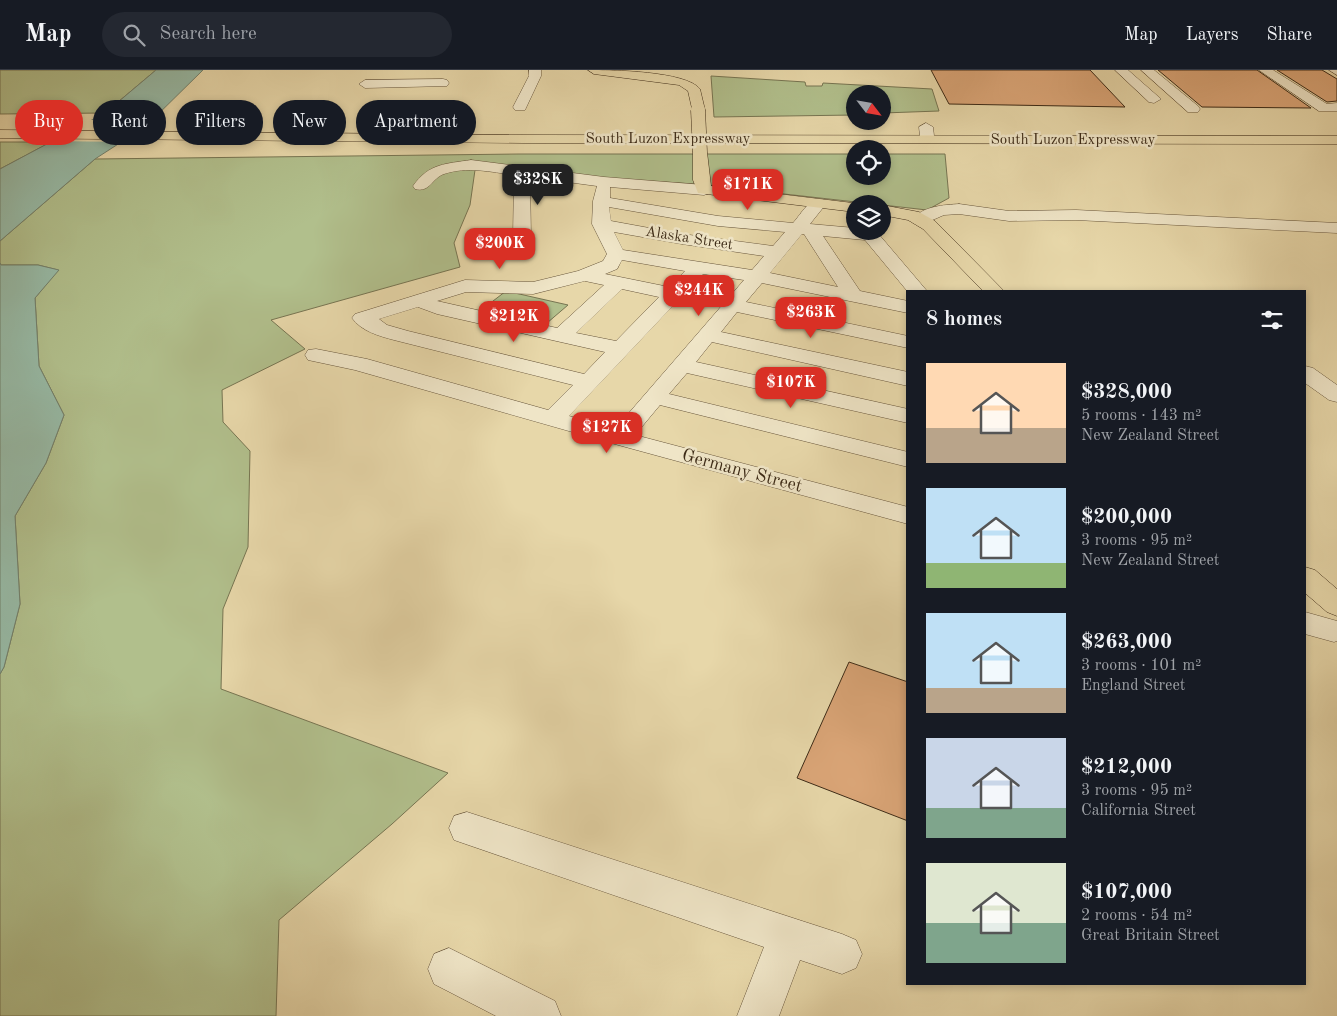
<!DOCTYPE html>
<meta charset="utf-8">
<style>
:root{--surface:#171b24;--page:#242831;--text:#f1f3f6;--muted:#9ea1a6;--line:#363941;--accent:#d93025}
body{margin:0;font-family:"Old Standard TT",serif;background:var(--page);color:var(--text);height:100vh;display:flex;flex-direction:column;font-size:19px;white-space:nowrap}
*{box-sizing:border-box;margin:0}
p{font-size:16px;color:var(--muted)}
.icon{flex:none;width:28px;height:28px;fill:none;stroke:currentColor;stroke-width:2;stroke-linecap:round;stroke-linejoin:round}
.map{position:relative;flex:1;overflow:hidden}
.side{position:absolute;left:906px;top:220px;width:400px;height:695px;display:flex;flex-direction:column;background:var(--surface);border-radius:0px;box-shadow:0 2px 8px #0003}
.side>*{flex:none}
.top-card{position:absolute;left:15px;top:30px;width:475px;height:45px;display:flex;gap:10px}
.needle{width:32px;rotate:121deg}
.fabs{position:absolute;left:846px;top:15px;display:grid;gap:10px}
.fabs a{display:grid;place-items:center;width:45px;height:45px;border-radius:50%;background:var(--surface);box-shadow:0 2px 8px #0003;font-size:25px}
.price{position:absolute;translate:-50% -42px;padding:0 11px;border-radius:10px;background:var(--accent);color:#fff;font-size:16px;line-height:32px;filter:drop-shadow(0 1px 2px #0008)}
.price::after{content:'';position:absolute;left:50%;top:30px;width:15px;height:11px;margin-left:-8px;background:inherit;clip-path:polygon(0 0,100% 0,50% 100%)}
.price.on{background:#222;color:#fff}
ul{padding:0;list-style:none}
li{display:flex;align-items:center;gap:15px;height:125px;padding:0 20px}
li span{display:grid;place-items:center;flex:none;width:140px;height:100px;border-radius:0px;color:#555}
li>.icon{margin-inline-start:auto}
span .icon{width:60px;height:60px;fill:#fffc;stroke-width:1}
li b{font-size:21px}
h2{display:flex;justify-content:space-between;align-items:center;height:60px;padding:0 20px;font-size:21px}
.chip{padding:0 18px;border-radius:22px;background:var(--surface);box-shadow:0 2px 8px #0003;font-size:18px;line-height:45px}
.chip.on{background:var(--accent);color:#fff}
header{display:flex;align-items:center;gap:30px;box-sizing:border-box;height:70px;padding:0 25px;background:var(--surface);border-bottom:1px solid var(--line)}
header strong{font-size:24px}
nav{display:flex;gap:28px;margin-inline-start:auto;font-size:18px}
.search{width:350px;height:45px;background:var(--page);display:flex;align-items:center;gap:12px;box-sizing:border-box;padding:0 18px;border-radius:28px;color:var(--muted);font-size:19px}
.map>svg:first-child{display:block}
.green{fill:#b1bf8c;stroke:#777552}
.water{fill:#97baa6;stroke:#73816d}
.pier{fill:#e7d7a9}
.building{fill:#daa577;stroke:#3d2b17}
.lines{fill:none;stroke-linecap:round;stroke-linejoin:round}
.minor-casing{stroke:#68563c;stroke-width:1}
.major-casing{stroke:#3d2b17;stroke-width:1}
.highway-casing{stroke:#3d2b17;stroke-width:1}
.minor{fill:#efe5c7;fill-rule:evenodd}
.major{fill:#e7d7a9;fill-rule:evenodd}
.highway{fill:#e7d7a9;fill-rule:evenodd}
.major-bridge-casing{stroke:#3d2b17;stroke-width:15;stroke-linecap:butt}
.major-bridge{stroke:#e7d7a9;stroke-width:14}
.labels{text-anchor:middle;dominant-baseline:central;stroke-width:5;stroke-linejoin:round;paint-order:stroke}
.far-street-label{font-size:15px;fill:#3d2b17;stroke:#efe5c7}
.street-label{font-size:18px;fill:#3d2b17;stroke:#efe5c7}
</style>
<header>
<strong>Map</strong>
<div class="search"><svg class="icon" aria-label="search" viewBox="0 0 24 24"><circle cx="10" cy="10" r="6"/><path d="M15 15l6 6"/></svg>Search here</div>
<nav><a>Map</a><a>Layers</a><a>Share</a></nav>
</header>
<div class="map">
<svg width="1337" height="946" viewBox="0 0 1337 946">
<rect width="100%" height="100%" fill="#e7d7a9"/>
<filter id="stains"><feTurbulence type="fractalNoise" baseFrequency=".004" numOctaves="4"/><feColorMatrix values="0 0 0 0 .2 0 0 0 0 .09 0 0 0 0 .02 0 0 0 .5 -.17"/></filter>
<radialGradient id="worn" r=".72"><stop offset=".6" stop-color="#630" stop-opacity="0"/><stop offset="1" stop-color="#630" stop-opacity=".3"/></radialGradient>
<g class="green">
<polygon points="0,0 156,0 105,43 0,44"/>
<polygon points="711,6 805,12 806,16 822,16 823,13 932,19 939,41 883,43 882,24 855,24 855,45 714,47"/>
<polygon points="0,72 51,72 0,99"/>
<polygon points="519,84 855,84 855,106 882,106 883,84 945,84 949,128 927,140 695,114 475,100 470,135 454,173 460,197 271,250 305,279 222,320 223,352 250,381 248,477 223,539 221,619 448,703 392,754 279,850 276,946 0,946 0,604 4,597 20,534 15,446 46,393 64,345 39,296 35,228 58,200 38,195 0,195 0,171 95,89"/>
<polygon points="506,221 568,235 547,253 484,238"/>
</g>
<g class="water">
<polygon points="156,0 203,0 146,56 95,89 0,171 0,99 105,43"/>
<polygon points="0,193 1,195 38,195 59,200 35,228 39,296 64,345 46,393 15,446 20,534 4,597 0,604"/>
</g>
<polygon class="pier" points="87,50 156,50 127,72 46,71"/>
<g class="building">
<polygon points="931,0 1090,0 1125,37 949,34"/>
<polygon points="1158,0 1257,0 1311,38 1202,37"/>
<polygon points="1277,0 1322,0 1337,9 1337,31 1327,32"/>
<polygon points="849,592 908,612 908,751 797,708"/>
</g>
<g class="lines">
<defs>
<g id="minor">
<polygon points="529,0 541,0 541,6 525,40 515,40 513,37 529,6"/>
<polygon points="1115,0 1128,0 1161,29 1154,33 1149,32"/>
<polygon points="1141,0 1154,0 1198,36 1200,39 1198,42 1188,42"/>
<polygon points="1259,0 1273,0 1327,34 1337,33 1337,41 1319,41"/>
<polygon points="1329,0 1337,0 1337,5"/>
<polygon points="443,9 447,10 449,13 447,16 365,18 359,14 365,10"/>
<polygon points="926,53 933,57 934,66 929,73 919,73 917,70 920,66 919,57"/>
<path d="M471 90 604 107 704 115 710 117 712 120 710 123 704 125 610 117V128L718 146 793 153C802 143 809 127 824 130L826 134 810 154 855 158V161H876L927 221 908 222 865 170 823 166 860 221 908 231V243L762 213 746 232 908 266V278L737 242 721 262 908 302V316L712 272 696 292 908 339V353L687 303 669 324 908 382V397L660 335 635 365 908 437V454L611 373 355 300 308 290 305 285 308 280 316 279 367 289 548 340 573 315 394 270C379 266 361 261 352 248L355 244 465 210 533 212 578 201 603 191 607 184 592 154 593 131 597 116 530 107 531 169 528 173 522 174 516 173 513 169 514 105C491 102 467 96 444 104 432 108 430 123 415 119L413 116C429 93 446 94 471 90ZM609 137 718 156 785 162 773 176 682 164 611 151ZM614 162 682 174 764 186 752 200 623 180ZM802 164H804L838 217 770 203ZM622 190 685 201 669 217 605 204 617 199ZM703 204 744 210 615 359 569 346ZM585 211 604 215 557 258 437 231 466 222 533 224ZM622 219 659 227 616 271 576 263ZM418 237 437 244 605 282 584 304 408 261 387 255 379 249Z"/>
<path d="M959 134 1009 141 1076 140 1337 153V163L1076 150 1009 151 959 144 944 145 921 155 915 154 912 150C922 136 944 135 959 134Z"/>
<polygon points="1305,296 1313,298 1337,315 1337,332 1329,330 1305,313"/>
<polygon points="1305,542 1337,551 1337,571 1334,572 1305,564"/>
<polygon points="467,742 842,864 856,870 862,884 856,898 842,904 800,890 779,946 737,946 764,877 454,770 449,758 454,746"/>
<polygon points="449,878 555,931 561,946 496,946 434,914 428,899 434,884"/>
</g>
<g id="major">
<path d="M588 0C611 0 686 1 700 19L705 40 703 43H693L688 21 679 15 594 4Z"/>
<polygon points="700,78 705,79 707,82 711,116 861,134 855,134 855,142 698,123 693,110 693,82 695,79"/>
<polygon points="882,135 919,142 935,151 1004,221 983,221 923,159 908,150 882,145"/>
<polygon points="1305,497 1315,500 1337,519 1337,546 1327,542 1305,523"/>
</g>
<polygon id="highway" points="0,60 523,65 1337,66 1337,74 523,73 0,68"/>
</defs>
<use href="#minor" class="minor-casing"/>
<use href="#major" class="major-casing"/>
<use href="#highway" class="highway-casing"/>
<use href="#minor" class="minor"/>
<use href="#major" class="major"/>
<use href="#highway" class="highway"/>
<defs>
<polyline id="major-bridge" points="698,40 700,82"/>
</defs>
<use href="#major-bridge" class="major-bridge-casing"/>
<use href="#major-bridge" class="major-bridge"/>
</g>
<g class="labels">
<g class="far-street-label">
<text x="668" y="69">South Luzon Expressway</text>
<text x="1073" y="70">South Luzon Expressway</text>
<text transform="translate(689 169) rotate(9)">Alaska Street</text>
</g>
<g class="street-label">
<text transform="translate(742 401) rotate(15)">Germany Street</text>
</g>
</g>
<rect width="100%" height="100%" filter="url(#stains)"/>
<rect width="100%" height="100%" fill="url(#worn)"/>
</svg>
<div class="fabs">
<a><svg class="needle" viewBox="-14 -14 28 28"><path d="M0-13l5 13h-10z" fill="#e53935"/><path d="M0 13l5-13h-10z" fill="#9ea1a6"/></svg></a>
<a><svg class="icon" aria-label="locate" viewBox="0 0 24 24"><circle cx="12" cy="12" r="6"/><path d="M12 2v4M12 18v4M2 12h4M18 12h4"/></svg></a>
<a><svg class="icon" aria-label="layers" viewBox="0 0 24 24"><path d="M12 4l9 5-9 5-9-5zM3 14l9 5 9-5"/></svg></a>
</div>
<b class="price on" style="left:538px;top:136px">$328K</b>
<b class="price" style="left:748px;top:141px">$171K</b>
<b class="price" style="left:500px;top:200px">$200K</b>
<b class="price" style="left:699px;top:247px">$244K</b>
<b class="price" style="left:811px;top:269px">$263K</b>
<b class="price" style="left:514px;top:273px">$212K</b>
<b class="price" style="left:791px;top:339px">$107K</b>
<b class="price" style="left:607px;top:384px">$127K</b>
<div class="top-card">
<a class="chip on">Buy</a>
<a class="chip">Rent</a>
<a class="chip">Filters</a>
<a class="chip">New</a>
<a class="chip">Apartment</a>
</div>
<section class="side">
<h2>8 homes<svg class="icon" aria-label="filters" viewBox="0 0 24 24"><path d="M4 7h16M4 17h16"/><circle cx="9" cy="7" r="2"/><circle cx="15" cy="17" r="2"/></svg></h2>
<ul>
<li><span style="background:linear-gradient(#ffd9b3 65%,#b9a48a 0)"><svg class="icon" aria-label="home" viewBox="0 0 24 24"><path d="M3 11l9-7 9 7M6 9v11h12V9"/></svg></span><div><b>$328,000</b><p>5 rooms · 143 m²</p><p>New Zealand Street</p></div></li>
<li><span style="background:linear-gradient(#bfe0f5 75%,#8fb573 0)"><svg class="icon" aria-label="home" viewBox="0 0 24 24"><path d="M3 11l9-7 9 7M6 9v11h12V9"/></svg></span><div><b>$200,000</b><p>3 rooms · 95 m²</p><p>New Zealand Street</p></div></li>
<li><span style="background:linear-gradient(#bfe0f5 75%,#b9a48a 0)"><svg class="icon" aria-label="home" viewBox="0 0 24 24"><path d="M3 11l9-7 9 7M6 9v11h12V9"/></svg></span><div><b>$263,000</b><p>3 rooms · 101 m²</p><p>England Street</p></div></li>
<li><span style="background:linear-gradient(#c9d6e8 70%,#7fa58c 0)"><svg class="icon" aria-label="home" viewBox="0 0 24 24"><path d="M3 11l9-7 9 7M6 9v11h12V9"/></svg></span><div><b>$212,000</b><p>3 rooms · 95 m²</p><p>California Street</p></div></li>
<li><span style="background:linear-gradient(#dfe7d0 60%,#7fa58c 0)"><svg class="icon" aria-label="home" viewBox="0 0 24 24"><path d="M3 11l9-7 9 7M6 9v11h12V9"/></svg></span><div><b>$107,000</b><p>2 rooms · 54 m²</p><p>Great Britain Street</p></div></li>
</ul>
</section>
</div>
